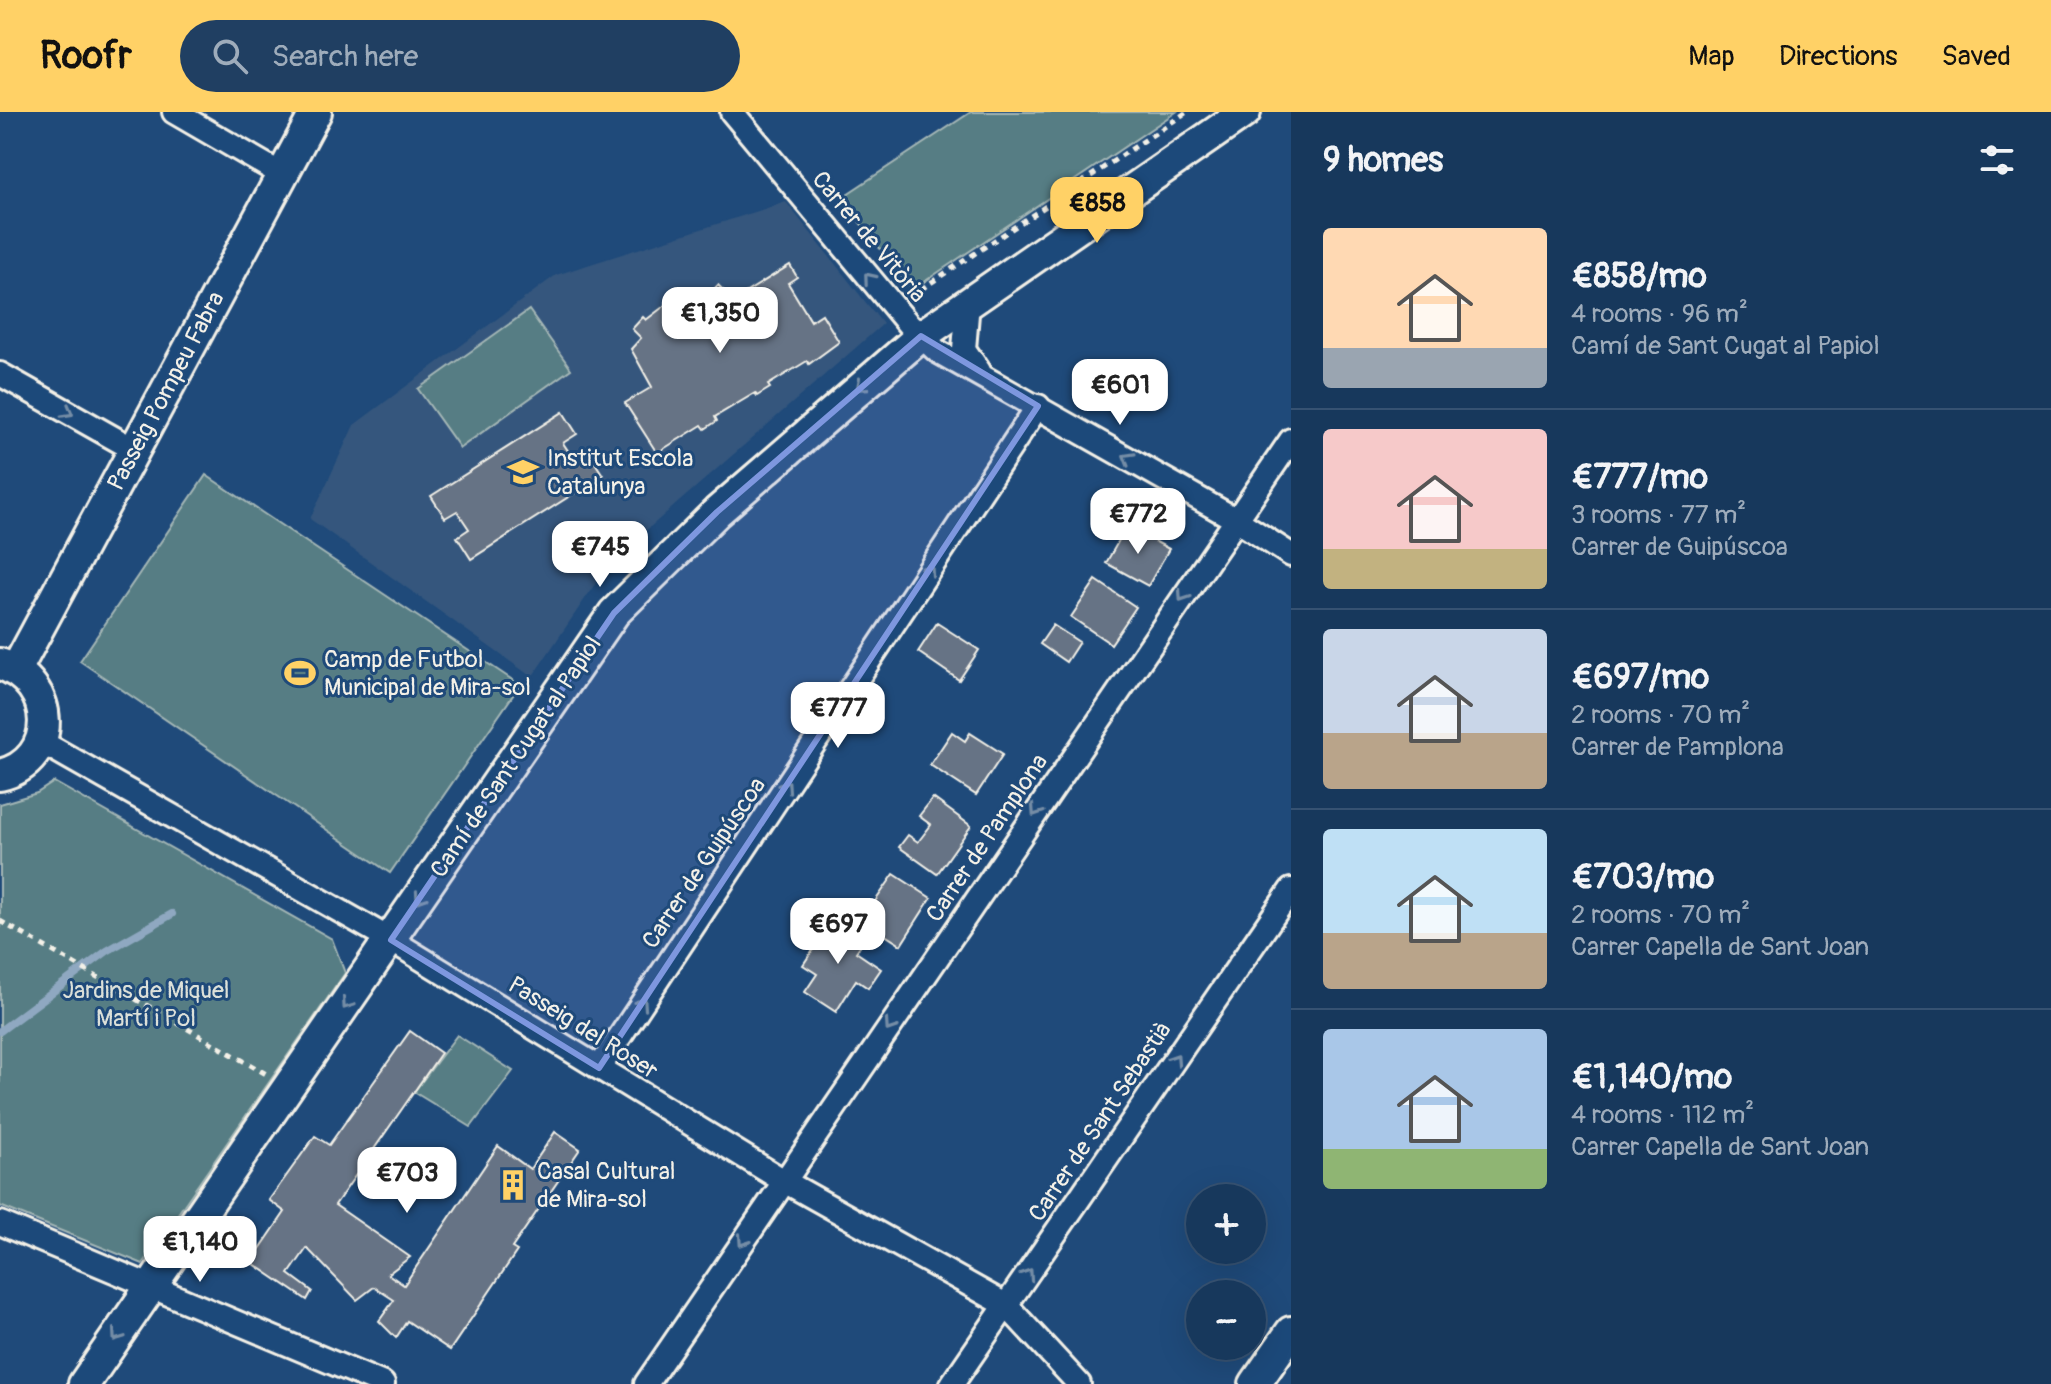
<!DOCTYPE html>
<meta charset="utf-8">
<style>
:root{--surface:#17385c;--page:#203f62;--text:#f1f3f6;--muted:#9eacbb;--line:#365272;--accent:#ffd166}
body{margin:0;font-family:Pangolin,sans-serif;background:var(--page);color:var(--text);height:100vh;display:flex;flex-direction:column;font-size:30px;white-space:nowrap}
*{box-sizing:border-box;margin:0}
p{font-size:26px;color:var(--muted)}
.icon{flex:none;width:44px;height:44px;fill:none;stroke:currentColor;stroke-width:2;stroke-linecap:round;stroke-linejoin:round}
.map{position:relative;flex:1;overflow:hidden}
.sheet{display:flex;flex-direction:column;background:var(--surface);width:760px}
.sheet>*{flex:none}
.fabs{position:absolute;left:1186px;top:1072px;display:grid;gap:16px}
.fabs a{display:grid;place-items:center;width:80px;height:80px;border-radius:50%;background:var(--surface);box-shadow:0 8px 32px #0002,0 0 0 2px var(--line);font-size:40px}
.price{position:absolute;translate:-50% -68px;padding:0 18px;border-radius:16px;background:#fff;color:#222;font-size:26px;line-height:52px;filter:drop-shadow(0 2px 4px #0008)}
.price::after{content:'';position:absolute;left:50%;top:48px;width:24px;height:18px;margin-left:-12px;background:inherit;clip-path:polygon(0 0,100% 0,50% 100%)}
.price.active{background:var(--accent);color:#111}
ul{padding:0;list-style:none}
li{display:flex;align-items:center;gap:24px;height:200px;padding:0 32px}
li+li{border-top:2px solid var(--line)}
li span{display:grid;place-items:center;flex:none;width:224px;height:160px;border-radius:8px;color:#555}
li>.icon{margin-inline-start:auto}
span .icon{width:96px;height:96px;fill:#fffc;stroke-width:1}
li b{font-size:34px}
h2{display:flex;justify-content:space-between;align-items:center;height:96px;padding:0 32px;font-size:34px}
header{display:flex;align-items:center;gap:48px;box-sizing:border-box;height:112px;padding:0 40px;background:var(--accent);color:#111}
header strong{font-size:38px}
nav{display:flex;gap:44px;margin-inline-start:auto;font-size:28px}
.search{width:560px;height:72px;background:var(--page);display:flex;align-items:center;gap:20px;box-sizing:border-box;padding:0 28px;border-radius:44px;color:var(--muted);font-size:30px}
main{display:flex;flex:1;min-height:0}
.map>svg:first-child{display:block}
.built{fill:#34567d}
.green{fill:#567d84;stroke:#a5b7b6;stroke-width:2}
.water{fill:#4b78a7;stroke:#8fa8c1;stroke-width:2}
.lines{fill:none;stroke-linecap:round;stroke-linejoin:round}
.stream{stroke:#8fa8c1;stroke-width:8}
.building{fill:#667385;stroke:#f4f1e8;stroke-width:2}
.street-casing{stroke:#f4f1e8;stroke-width:28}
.secondary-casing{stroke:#f4f1e8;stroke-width:36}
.path{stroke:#f4f1e8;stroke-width:5;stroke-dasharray:6 6;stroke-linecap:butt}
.street{stroke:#1f4a7a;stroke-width:22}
.secondary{stroke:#1f4a7a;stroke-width:30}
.oneway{stroke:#748da6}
.marked{fill:#7e97df;fill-opacity:0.2;stroke:#7e97df;stroke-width:6;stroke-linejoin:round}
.labels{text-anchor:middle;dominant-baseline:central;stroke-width:6;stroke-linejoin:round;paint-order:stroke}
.street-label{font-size:24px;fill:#f4f1e8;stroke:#1f4a7a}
.poi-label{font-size:24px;fill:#f4f1e8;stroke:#1f4a7a;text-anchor:start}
.park-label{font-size:24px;fill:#dce0d9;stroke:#1f4a7a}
</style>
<header>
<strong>Roofr</strong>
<div class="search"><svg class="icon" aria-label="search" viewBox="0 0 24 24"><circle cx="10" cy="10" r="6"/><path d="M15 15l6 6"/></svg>Search here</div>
<nav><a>Map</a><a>Directions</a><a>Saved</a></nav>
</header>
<main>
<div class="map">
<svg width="1291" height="1272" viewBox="0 0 1291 1272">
<rect width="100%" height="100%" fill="#1f4a7a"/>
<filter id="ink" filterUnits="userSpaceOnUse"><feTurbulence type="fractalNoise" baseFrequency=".0125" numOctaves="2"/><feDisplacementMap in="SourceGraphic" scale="16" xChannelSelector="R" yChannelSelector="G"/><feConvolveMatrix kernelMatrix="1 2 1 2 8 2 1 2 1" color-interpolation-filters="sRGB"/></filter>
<g filter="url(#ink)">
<polygon class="built" points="786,90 883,212 610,450 532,565 310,407 354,313 556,163"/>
<g class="green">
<polygon points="971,0 1176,0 912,178 841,86"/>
<polygon points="529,198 571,257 460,336 418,277"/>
<polygon points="206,363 520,573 390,761 80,549"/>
<polygon points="54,670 332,827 345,861 143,1152 0,1094 0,692 37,681"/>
<polygon points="457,923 513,959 471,1015 414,980"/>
</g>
<polygon class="water" points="1129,387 1155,406 1147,418 1120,401"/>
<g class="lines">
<polyline class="stream" points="0,919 107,839 172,802"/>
</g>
<g class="building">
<polygon points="790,153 797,165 788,171 811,209 822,202 839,230 809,252 807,249 768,273 770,276 757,284 755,281 715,305 717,309 705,317 702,313 657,341 625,291 652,275 631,237 641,226 632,217 643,205 646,208 684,179 699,193 718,173 729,184 724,194"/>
<polygon points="563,300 577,322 563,331 575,349 588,340 603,363 471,447 457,425 469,417 457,399 445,406 431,384"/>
<polygon points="1127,414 1169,437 1148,474 1106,451"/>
<polygon points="1096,468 1136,495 1111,532 1071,505"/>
<polygon points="937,511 979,538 959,568 918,540"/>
<polygon points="1053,513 1079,530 1066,550 1040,532"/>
<polygon points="952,620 965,629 970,621 1003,642 976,683 930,653"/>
<polygon points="933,686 971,714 937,762 899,735 908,723 918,730 931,713 919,704"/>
<polygon points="894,762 931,786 901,833 871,814 878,804 869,798"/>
<polygon points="833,807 864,828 856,840 881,857 868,876 856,868 836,900 805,880 817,862 803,853"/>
<polygon points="410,919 441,941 335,1093 410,1145 388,1162 404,1173 498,1034 530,1057 555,1020 580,1037 512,1136 517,1139 450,1238 407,1209 396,1226 379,1209 394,1188 374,1175 357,1188 307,1136 289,1162 312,1179 307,1188 251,1150 285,1100 269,1088 315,1024 329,1033"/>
</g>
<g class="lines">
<defs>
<g id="street">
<polyline points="174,0 281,62"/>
<polyline points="732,0 909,213 937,239 1235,407 1291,443"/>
<polyline points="968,190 964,237 979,259"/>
<polyline points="0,262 135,338"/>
<polyline points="40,629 391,828 784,1069 1006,1193 1079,1272"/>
<polyline points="599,956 1038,294"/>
<polyline points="0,1111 383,1272"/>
<polyline points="646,1272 1291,328"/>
<polyline points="952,1272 1291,778"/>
</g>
<g id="secondary">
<path d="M0 552C57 570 60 649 0 663"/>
<polyline points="16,558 316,0"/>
<polyline points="84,1272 614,501 717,400 921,224 1245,0"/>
<polyline points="1255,1272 1291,1220"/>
</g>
</defs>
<use href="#street" class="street-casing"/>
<use href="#secondary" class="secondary-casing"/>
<g class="path">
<polyline points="911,184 1187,0"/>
<polyline points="0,809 268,963"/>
</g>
<use href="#street" class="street"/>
<use href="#secondary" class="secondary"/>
</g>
<defs><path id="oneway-chevron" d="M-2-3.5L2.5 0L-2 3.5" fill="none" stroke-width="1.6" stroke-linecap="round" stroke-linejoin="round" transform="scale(2)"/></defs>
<g class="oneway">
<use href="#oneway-chevron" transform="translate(869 166) rotate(-130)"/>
<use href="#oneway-chevron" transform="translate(861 274) rotate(139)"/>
<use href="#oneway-chevron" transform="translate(68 300) rotate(29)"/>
<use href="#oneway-chevron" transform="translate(1128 346) rotate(-150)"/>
<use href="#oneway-chevron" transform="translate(929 457) rotate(-56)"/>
<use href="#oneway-chevron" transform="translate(1183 484) rotate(124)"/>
<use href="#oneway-chevron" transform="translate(786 674) rotate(-56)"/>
<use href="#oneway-chevron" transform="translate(1036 699) rotate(124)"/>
<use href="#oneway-chevron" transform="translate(420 786) rotate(124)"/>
<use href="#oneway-chevron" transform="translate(642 891) rotate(-56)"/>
<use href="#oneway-chevron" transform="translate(347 892) rotate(125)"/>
<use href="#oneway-chevron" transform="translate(890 914) rotate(124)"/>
<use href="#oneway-chevron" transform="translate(1175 947) rotate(-56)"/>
<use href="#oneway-chevron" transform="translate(743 1129) rotate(124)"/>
<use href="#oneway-chevron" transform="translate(1028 1162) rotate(-56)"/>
<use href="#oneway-chevron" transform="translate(117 1224) rotate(125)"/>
</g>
</g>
<path class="marked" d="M921 224 1038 294 599 956 391 828 614 501 717 400Z"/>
<defs>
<symbol id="school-bare" viewBox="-9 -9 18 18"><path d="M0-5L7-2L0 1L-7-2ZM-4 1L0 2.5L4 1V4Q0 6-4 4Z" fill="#ffd166" stroke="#1f4a7a" stroke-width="2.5" paint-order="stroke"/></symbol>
<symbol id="stadium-bare" viewBox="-9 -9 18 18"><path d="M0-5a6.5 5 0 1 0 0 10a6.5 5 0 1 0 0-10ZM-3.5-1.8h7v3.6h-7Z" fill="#ffd166" stroke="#1f4a7a" stroke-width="2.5" paint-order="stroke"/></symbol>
<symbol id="building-bare" viewBox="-9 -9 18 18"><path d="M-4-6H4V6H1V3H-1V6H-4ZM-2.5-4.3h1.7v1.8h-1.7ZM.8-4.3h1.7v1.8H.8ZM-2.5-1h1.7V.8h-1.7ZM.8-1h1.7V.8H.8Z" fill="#ffd166" stroke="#1f4a7a" stroke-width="2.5" paint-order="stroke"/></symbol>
</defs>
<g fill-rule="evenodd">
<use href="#school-bare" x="501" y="338" width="44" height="44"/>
<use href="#stadium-bare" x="278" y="539" width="44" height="44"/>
<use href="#building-bare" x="491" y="1051" width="44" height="44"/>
</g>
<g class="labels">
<g class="street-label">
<text transform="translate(869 125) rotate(50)">Carrer de Vitòria</text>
<text transform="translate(166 279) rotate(-62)">Passeig Pompeu Fabra</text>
<text transform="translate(516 645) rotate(-56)">Camí de Sant Cugat al Papiol</text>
<text transform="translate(987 726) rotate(-56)">Carrer de Pamplona</text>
<text transform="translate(704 751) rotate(-56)">Carrer de Guipúscoa</text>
<text transform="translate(583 916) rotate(32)">Passeig del Roser</text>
<text transform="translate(1100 1010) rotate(-56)">Carrer de Sant Sebastià</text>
</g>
<g class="poi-label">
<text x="547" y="346">Institut Escola<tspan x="547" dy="28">Catalunya</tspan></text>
<text x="324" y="547">Camp de Futbol<tspan x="324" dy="28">Municipal de Mira-sol</tspan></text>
<text x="537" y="1059">Casal Cultural<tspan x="537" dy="28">de Mira-sol</tspan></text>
</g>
<g class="park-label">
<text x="146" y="878">Jardins de Miquel<tspan x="146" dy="28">Martí i Pol</tspan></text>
</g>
</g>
</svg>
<div class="fabs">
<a>+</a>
<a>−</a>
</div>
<b class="price active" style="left:1097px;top:133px">€858</b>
<b class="price" style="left:720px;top:243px">€1,350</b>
<b class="price" style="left:1120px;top:315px">€601</b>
<b class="price" style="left:1138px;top:444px">€772</b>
<b class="price" style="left:600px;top:477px">€745</b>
<b class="price" style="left:838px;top:638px">€777</b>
<b class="price" style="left:838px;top:854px">€697</b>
<b class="price" style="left:407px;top:1103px">€703</b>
<b class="price" style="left:200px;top:1172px">€1,140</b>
</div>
<section class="sheet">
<h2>9 homes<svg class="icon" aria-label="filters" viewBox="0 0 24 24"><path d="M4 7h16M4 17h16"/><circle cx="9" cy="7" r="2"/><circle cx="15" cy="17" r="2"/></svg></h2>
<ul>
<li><span style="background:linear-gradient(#ffd9b3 75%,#9aa5b1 0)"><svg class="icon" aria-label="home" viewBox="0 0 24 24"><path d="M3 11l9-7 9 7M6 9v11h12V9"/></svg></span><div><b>€858/mo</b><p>4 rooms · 96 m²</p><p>Camí de Sant Cugat al Papiol</p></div></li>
<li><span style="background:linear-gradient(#f6c9c9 75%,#c2b280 0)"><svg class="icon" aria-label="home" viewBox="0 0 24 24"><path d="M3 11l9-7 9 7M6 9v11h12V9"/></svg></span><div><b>€777/mo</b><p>3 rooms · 77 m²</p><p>Carrer de Guipúscoa</p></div></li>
<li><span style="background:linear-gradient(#c9d6e8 65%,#b9a48a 0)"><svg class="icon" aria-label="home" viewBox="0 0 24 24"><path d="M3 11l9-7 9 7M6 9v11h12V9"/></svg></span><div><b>€697/mo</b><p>2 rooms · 70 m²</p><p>Carrer de Pamplona</p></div></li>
<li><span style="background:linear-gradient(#bfe0f5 65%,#b9a48a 0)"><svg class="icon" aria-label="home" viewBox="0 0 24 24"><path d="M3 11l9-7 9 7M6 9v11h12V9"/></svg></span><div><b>€703/mo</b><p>2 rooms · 70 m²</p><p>Carrer Capella de Sant Joan</p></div></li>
<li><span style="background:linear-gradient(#a9c7e8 75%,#8fb573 0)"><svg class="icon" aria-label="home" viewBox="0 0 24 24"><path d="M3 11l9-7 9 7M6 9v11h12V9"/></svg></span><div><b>€1,140/mo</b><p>4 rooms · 112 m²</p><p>Carrer Capella de Sant Joan</p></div></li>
</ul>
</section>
</main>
